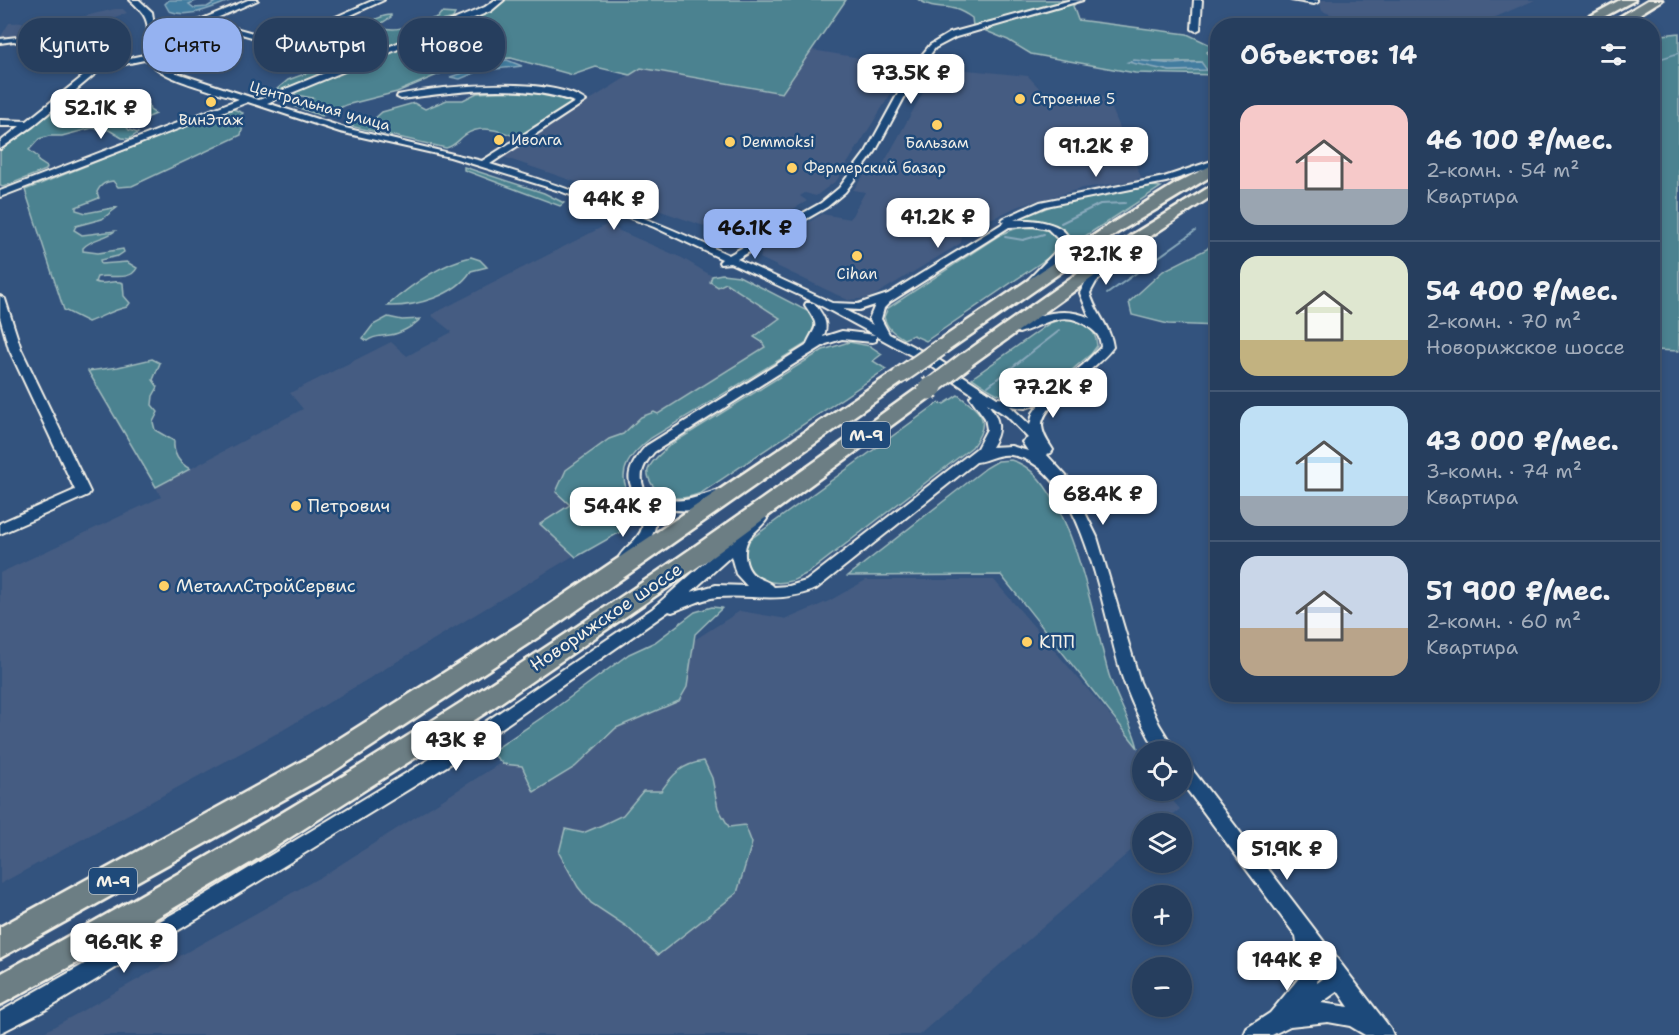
<!DOCTYPE html>
<html lang="ru">
<meta charset="utf-8">
<style>
:root{--surface:#263e5e;--page:#2e4564;--text:#f1f3f6;--muted:#a4aebc;--line:#425773;--accent:#95b2f1}
body{margin:0;font-family:"Shantell Sans",sans-serif;background:var(--page);color:var(--text);height:100vh;display:flex;flex-direction:column;font-size:22px;white-space:nowrap}
*{box-sizing:border-box;margin:0}
p{font-size:20px;color:var(--muted)}
.icon{flex:none;width:33px;height:33px;fill:none;stroke:currentColor;stroke-width:2;stroke-linecap:round;stroke-linejoin:round}
.map{position:relative;flex:1;overflow:hidden}
.details{position:absolute;left:1210px;top:18px;width:450px;height:684px;display:flex;flex-direction:column;background:var(--surface);border-radius:24px;box-shadow:0 3px 9px #0003,0 0 0 2px var(--line)}
.details>*{flex:none}
.banner{position:absolute;left:18px;top:18px;width:570px;height:54px;display:flex;gap:12px}
.controls{position:absolute;left:1132px;top:741px;display:grid;gap:12px}
.controls a{display:grid;place-items:center;width:60px;height:60px;border-radius:50%;background:var(--surface);box-shadow:0 3px 9px #0003,0 0 0 2px var(--line);font-size:30px}
.price{position:absolute;translate:-50% -51px;padding:0 14px;border-radius:12px;background:#fff;color:#222;font-size:20px;line-height:39px;filter:drop-shadow(0 2px 3px #0008)}
.price::after{content:'';position:absolute;left:50%;top:36px;width:18px;height:14px;margin-left:-9px;background:inherit;clip-path:polygon(0 0,100% 0,50% 100%)}
.price.active{background:var(--accent);color:#111}
ul{padding:0;list-style:none}
li{display:flex;align-items:center;gap:18px;height:150px;padding:0 30px}
li+li{border-top:2px solid var(--line)}
li span{display:grid;place-items:center;flex:none;width:168px;height:120px;border-radius:18px;color:#555}
li>.icon{margin-inline-start:auto}
span .icon{width:72px;height:72px;fill:#fffc;stroke-width:1}
li b{font-size:26px}
h2{display:flex;justify-content:space-between;align-items:center;height:72px;padding:0 30px;font-size:26px}
.tag{padding:0 21px;border-radius:24px;background:var(--surface);box-shadow:0 3px 9px #0003,0 0 0 2px var(--line);font-size:21px;line-height:54px}
.tag.active{background:var(--accent);color:#111}
.map>svg:first-child{display:block}
.built{fill:#455c82}
.green{fill:#4c8290;stroke:#a0babc;stroke-width:1.5;fill-rule:evenodd}
.water{fill:#437b9f;stroke:#8aaabc;stroke-width:1.5}
.lines{fill:none;stroke-linecap:round;stroke-linejoin:round}
.stream-far1{stroke:#8aaabc;stroke-width:1.5}
.stream{stroke:#8aaabc;stroke-width:2}
.minor-casing{stroke:#f4f1e8;stroke-width:4}
.highway-casing{stroke:#f4f1e8;stroke-width:5}
.minor{fill:#1f4a7a;fill-rule:evenodd}
.highway{fill:#6c7e84;fill-rule:evenodd}
.highway-bridge-far1-casing{stroke:#f4f1e8;stroke-width:20;stroke-linecap:butt}
.highway-bridge-casing{stroke:#f4f1e8;stroke-width:26;stroke-linecap:butt}
.highway-bridge-far1{stroke:#6c7e84;stroke-width:16}
.highway-bridge{stroke:#6c7e84;stroke-width:21}
.poi-dot{fill:#ffd166;stroke:#1f4a7a;stroke-width:2}
.labels{text-anchor:middle;dominant-baseline:central;stroke-width:5;stroke-linejoin:round;paint-order:stroke}
.far-poi-label{font-size:15px;fill:#f4f1e8;stroke:#1f4a7a;text-anchor:start}
.far-street-label{font-size:15px;fill:#f4f1e8;stroke:#1f4a7a}
.shield{fill:#1f4a7a;stroke:#b4bfc7;stroke-width:1.5}
.shield-label{font-size:16px;font-weight:bold;fill:#f4f1e8}
.poi-label{font-size:18px;fill:#f4f1e8;stroke:#1f4a7a;text-anchor:start}
.street-label{font-size:18px;fill:#f4f1e8;stroke:#1f4a7a}
</style>
<div class="map">
<svg width="1679" height="1035" viewBox="0 0 1679 1035">
<rect width="100%" height="100%" fill="#33537e"/>
<filter id="ink" filterUnits="userSpaceOnUse"><feTurbulence type="fractalNoise" baseFrequency=".0167" numOctaves="2"/><feDisplacementMap in="SourceGraphic" scale="12" xChannelSelector="R" yChannelSelector="G"/><feConvolveMatrix kernelMatrix="1 2 1 2 8 2 1 2 1" color-interpolation-filters="sRGB"/></filter>
<g filter="url(#ink)">
<g class="built">
<polygon points="1319,0 1535,0 1475,26 1462,25 1448,20 1433,25 1358,25 1322,11"/>
<polygon points="115,9 123,9 127,13 97,23 0,38 9,23 64,21"/>
<polygon points="812,50 908,66 837,180 816,196 805,193 800,196 807,201 742,239 500,156 641,68 782,93"/>
<polygon points="937,67 1028,76 1041,90 1107,97 1141,177 1135,181 1083,188 1016,207 998,216 963,227 961,243 870,298 848,300 760,258 762,251 822,214 850,219 865,192 853,190 867,171 879,172"/>
<polygon points="606,225 682,258 712,276 710,282 718,287 726,283 781,318 755,337 765,347 657,415 653,412 623,435 609,439 590,451 571,505 541,525 573,556 283,730 0,884 0,573 161,497 156,487 303,409 290,393 391,342 407,356 452,332 431,315"/>
<polygon points="866,580 994,580 1138,748 1143,758 1143,790 1164,791 1180,809 1162,823 1143,824 1143,840 919,1035 39,1035 324,875 740,611 787,619 829,601"/>
</g>
<g class="green">
<polygon points="506,0 846,0 782,93 641,68 630,75 596,67 573,75 511,58 475,59 397,92 346,105 322,116 296,107 313,98 296,95 290,88 279,92 276,90 288,80 313,71 318,52 322,45 372,59 469,20"/>
<path d="M919 0H1079L1073 6 1078 20 1187 34 1215 47 1207 52 1217 75 1135 73 1031 54 1008 40 986 31 989 28 973 26 972 18C947 0 940 13 919 0ZM1152 62H1201L1206 70 1170 71 1143 64Z"/>
<path d="M441 13 455 14 453 18C445 21 436 21 429 25 414 31 379 62 364 45L370 41H381L386 36 384 32 361 33 355 30 359 26 354 22C360 20 364 22 370 21 378 19 383 15 391 15V17L382 23 381 27C401 34 418 20 437 18Z"/>
<polygon points="1679,33 1679,351 1653,350 1653,36"/>
<path d="M531 90 542 91 577 102 520 138C503 132 482 123 465 135 458 140 455 146 446 148L350 126V123L354 120 371 122 382 112 414 103 425 109 447 100H463L477 93Z"/>
<polygon points="66,102 103,103 115,119 122,119 132,113 133,105 149,105 150,110 156,114 126,126 129,130 138,133 129,139 122,138 109,130 92,128 62,136 49,136 39,139 29,150 38,157 38,161 47,167 46,170 3,187 0,186 0,151"/>
<path d="M231 108 243 113 236 122 243 126 241 135 132 186 118 187 113 181C105 182 101 184 97 192L99 198 76 207V210L86 213 118 207 102 219 76 226 74 230 82 235 115 231C105 239 92 238 83 248V251L98 253 123 249 124 252 118 256 100 260 101 264 127 262 137 268C130 282 110 274 97 277L95 282C104 286 113 279 123 283L124 296 130 303 127 307C113 310 102 317 88 322L64 310 25 190Z"/>
<polygon points="464,167 544,193 564,203 560,206 464,170"/>
<path d="M1152 186 1161 187 1073 244C1055 222 1047 219 1018 219L1064 201Z"/>
<path d="M1023 226C1039 226 1051 228 1059 243L1052 255 926 341 913 335 904 339C894 333 887 329 884 317L888 308 1001 234Z"/>
<polygon points="1218,237 1218,326 1168,324 1132,315 1129,302 1163,271 1207,249"/>
<path d="M471 257 480 260 487 267 471 271C455 296 415 307 387 306 411 285 440 264 471 257Z"/>
<path d="M722 274 739 276 813 314 817 319 816 334 807 343 651 438C633 452 614 471 630 495 636 503 640 506 637 516L624 530 576 557 540 524 570 505 556 492 566 470 609 439 623 434 641 417 654 412 658 414 765 347 762 342 754 337 780 318 726 283 718 287 710 282 712 276Z"/>
<path d="M388 317 402 320 420 319C414 326 399 334 390 335 380 337 375 335 367 341L363 338 373 325Z"/>
<path d="M1064 318C1082 321 1096 326 1097 346L1091 354C1068 372 1038 407 1005 397 993 393 983 385 972 378L1050 323Z"/>
<path d="M849 342 870 346 882 354 873 361 886 369 701 493C684 500 662 502 651 483 649 479 647 474 648 470 651 460 663 452 670 445L823 350Z"/>
<path d="M152 359 160 363 153 380 158 387 153 396 152 405 158 412 153 422 155 430 174 441C173 453 179 463 190 469L156 487 88 371 118 367Z"/>
<path d="M958 395C982 413 992 420 972 447L808 573C803 575 797 579 791 581 764 589 737 569 748 541L938 403 944 404Z"/>
<path d="M1011 460C1071 476 1093 621 1109 675 1117 700 1132 723 1138 748L1001 575 848 576 986 468 998 461Z"/>
<polygon points="712,607 722,608 695,634 687,687 679,701 616,728 575,767 534,792 522,766 503,764 491,752 550,712 629,654 655,642 695,612"/>
<path d="M704 761 712 778 718 808 729 827 745 825 752 843 737 893 658 955 626 926 591 903 578 887 559 853 565 829 583 833 602 825 623 815 643 791H661C673 774 682 764 704 761Z"/>
</g>
<g class="water">
<path d="M169 0H198L189 4 194 8 207 7 217 1 203 0H232C212 7 191 19 169 11L165 4Z"/>
<polygon points="507,60 522,66 479,71 460,79 450,77 473,70 481,64"/>
<polygon points="1134,60 1173,64 1201,62 1207,70 1170,71 1128,62"/>
</g>
<g class="lines">
<polyline class="stream-far1" points="1653,61 1679,53"/>
<g class="stream">
<polyline points="1061,223 1100,204 1125,203"/>
<polyline points="964,229 985,225"/>
<polyline points="1005,237 1023,240 1044,234"/>
<polyline points="1107,294 1195,231"/>
<polyline points="988,386 1059,331"/>
</g>
<defs>
<g id="minor">
<path d="M130 0H139L152 12 156 38 248 0H258L210 21 282 41 374 0H384L283 46 203 23 156 43 158 61 171 71 259 100 485 7 495 0H504L491 11 267 103 345 128 482 161 575 102C519 82 459 91 401 99L397 97 398 95C441 86 550 75 586 101L490 164C573 189 651 219 729 255L821 203 839 188 866 152 913 66 930 45 950 33 1071 0H1083L956 37 935 48 920 68 875 152 845 192 827 207 737 259 832 303 858 304 888 294 1005 222 1002 220 1004 218 1040 202 1164 177 1218 159V165L1166 182 1046 206 1014 220C1033 219 1075 222 1069 250L1038 281H1030L1029 279 1060 247 1058 239 1048 229 1033 226 1009 227 890 302 884 308 881 319 889 334 939 360 997 398 1024 400 1051 391 1083 365 1101 347C1100 336 1098 334 1090 328 1064 307 1045 325 1019 333L1013 329 1015 326C1039 314 1065 306 1090 318L1080 293 1087 279 1113 255 1117 254 1122 257 1096 282 1090 293C1095 313 1111 327 1113 347 1099 368 1041 403 1042 426 1043 436 1048 442 1053 450L1051 453 1046 454 1068 478 1097 537 1140 682 1159 724 1176 752H1158C1144 730 1133 706 1124 682 1103 622 1086 466 1011 455 997 453 988 461 976 462L816 589C778 604 755 594 717 597 701 599 687 607 672 612L669 611 450 764 202 916 49 1008 0 1033V1012L190 904 438 754 652 609 736 535 755 515H765L767 519C762 527 753 532 748 540 742 551 745 568 754 575 760 580 769 581 774 587L789 586 806 581 977 448 987 429 985 418 970 397 973 394 931 366 876 336V341L872 342 842 339 826 344 654 452C644 464 638 473 644 489 676 507 685 501 716 491L723 496C709 515 672 512 652 505 663 529 647 545 631 561H621L619 557C625 546 639 540 642 528 650 490 607 490 646 446L806 346C815 324 822 330 805 305L806 303H814C822 314 830 323 823 337L842 331 875 335 816 303 730 263 720 264 719 262 722 259 654 227 560 191 450 157 340 132 248 102 0 197V191L239 99C219 92 156 79 149 59L101 69 33 126 0 149V142L20 126H0V120L27 121 96 66 14 41 0 43V39L17 37 101 64 149 54C146 26 154 21 130 0ZM875 305 869 319 873 325 843 309 859 310ZM987 403 1007 416 1028 438 1022 442 1028 451 1011 446 991 447C1002 430 1000 419 987 403ZM1040 403 1033 413 1030 425 1010 406 1025 408ZM731 556 736 574 747 586 716 585 691 592Z"/>
<polygon points="1194,0 1202,0 1200,29 1196,31 1192,29"/>
<polygon points="1291,0 1318,0 1318,2 1314,4"/>
<polygon points="0,296 5,299 21,349 90,492 88,495 0,534 0,523 75,490 9,349 0,317"/>
<path d="M1182 762 1188 764 1390 1028 1393 1035H1365L1350 1026 1328 1022 1290 1026 1272 1035H1244L1247 1028 1270 1013 1299 978 1301 965 1296 936 1182 783ZM1320 967 1327 976 1317 983ZM1338 991 1349 1007 1321 1003Z"/>
</g>
<g id="highway">
<polygon points="1620,0 1635,0 1587,26 1572,26"/>
<polygon points="1648,0 1662,0 1620,26 1608,24"/>
<polygon points="1218,162 1218,172 1117,233 946,352 934,352 931,348 934,344 1106,227 1177,183"/>
<polygon points="1218,182 1218,192 1142,242 971,365 959,365 956,361 959,357 1130,236"/>
<polygon points="901,369 907,371 910,375 907,379 540,636 333,772 0,958 0,927 315,754 524,622 895,371"/>
<path d="M929 383 936 385 938 389 936 393 712 557 484 714 250 863 131 933 0 1005V974C158 887 313 797 465 700 621 600 772 493 922 385Z"/>
</g>
</defs>
<use href="#minor" class="minor-casing"/>
<use href="#highway" class="highway-casing"/>
<use href="#minor" class="minor"/>
<use href="#highway" class="highway"/>
<defs>
<g id="highway-bridge-far1">
<polyline points="901,375 940,348"/>
<polyline points="930,388 965,361"/>
</g>
<polyline id="highway-bridge" points="929,389 932,387"/>
</defs>
<use href="#highway-bridge-far1" class="highway-bridge-far1-casing"/>
<use href="#highway-bridge" class="highway-bridge-casing"/>
<use href="#highway-bridge-far1" class="highway-bridge-far1"/>
<use href="#highway-bridge" class="highway-bridge"/>
</g>
</g>
<g class="poi-dot">
<circle cx="1020" cy="99" r="6"/>
<circle cx="211" cy="102" r="6"/>
<circle cx="937" cy="125" r="6"/>
<circle cx="499" cy="140" r="6"/>
<circle cx="730" cy="142" r="6"/>
<circle cx="792" cy="168" r="6"/>
<circle cx="857" cy="256" r="6"/>
<circle cx="296" cy="506" r="6"/>
<circle cx="164" cy="586" r="6"/>
<circle cx="1027" cy="642" r="6"/>
</g>
<g class="labels">
<g class="far-poi-label">
<text x="1032" y="99">Строение 5</text>
<text x="211" y="120" text-anchor="middle">ВинЭтаж</text>
<text x="511" y="140">Иволга</text>
<text x="742" y="142">Demmoksi</text>
<text x="937" y="143" text-anchor="middle">Бальзам</text>
<text x="804" y="168">Фермерский базар</text>
<text x="857" y="274" text-anchor="middle">Cihan</text>
</g>
<g class="far-street-label">
<text transform="translate(320 106) rotate(16)">Центральная улица</text>
</g>
<g class="shield">
<rect x="842" y="422" width="48" height="26" rx="4.5"/>
<rect x="89" y="868" width="48" height="26" rx="4.5"/>
</g>
<g class="shield-label">
<text x="866" y="435">М-9</text>
<text x="113" y="881">М-9</text>
</g>
<g class="poi-label">
<text x="308" y="506">Петрович</text>
<text x="176" y="586">МеталлСтройСервис</text>
<text x="1039" y="642">КПП</text>
</g>
<g class="street-label">
<text transform="translate(606 617) rotate(-34)">Новорижское шоссе</text>
</g>
</g>
</svg>
<div class="controls">
<a><svg class="icon" aria-label="locate" viewBox="0 0 24 24"><circle cx="12" cy="12" r="6"/><path d="M12 2v4M12 18v4M2 12h4M18 12h4"/></svg></a>
<a><svg class="icon" aria-label="layers" viewBox="0 0 24 24"><path d="M12 4l9 5-9 5-9-5zM3 14l9 5 9-5"/></svg></a>
<a>+</a>
<a>−</a>
</div>
<b class="price" style="left:911px;top:105px">73.5K ₽</b>
<b class="price" style="left:101px;top:140px">52.1K ₽</b>
<b class="price" style="left:1096px;top:178px">91.2K ₽</b>
<b class="price" style="left:614px;top:231px">44K ₽</b>
<b class="price" style="left:938px;top:249px">41.2K ₽</b>
<b class="price active" style="left:755px;top:260px">46.1K ₽</b>
<b class="price" style="left:1106px;top:286px">72.1K ₽</b>
<b class="price" style="left:1053px;top:419px">77.2K ₽</b>
<b class="price" style="left:1103px;top:526px">68.4K ₽</b>
<b class="price" style="left:623px;top:538px">54.4K ₽</b>
<b class="price" style="left:456px;top:772px">43K ₽</b>
<b class="price" style="left:1287px;top:881px">51.9K ₽</b>
<b class="price" style="left:124px;top:974px">96.9K ₽</b>
<b class="price" style="left:1287px;top:992px">144K ₽</b>
<div class="banner">
<a class="tag">Купить</a>
<a class="tag active">Снять</a>
<a class="tag">Фильтры</a>
<a class="tag">Новое</a>
</div>
<section class="details">
<h2>Объектов: 14<svg class="icon" aria-label="filters" viewBox="0 0 24 24"><path d="M4 7h16M4 17h16"/><circle cx="9" cy="7" r="2"/><circle cx="15" cy="17" r="2"/></svg></h2>
<ul>
<li><span style="background:linear-gradient(#f6c9c9 70%,#9aa5b1 0)"><svg class="icon" aria-label="home" viewBox="0 0 24 24"><path d="M3 11l9-7 9 7M6 9v11h12V9"/></svg></span><div><b>46 100 ₽/мес.</b><p>2-комн. · 54 m²</p><p>Квартира</p></div></li>
<li><span style="background:linear-gradient(#dfe7d0 70%,#c2b280 0)"><svg class="icon" aria-label="home" viewBox="0 0 24 24"><path d="M3 11l9-7 9 7M6 9v11h12V9"/></svg></span><div><b>54 400 ₽/мес.</b><p>2-комн. · 70 m²</p><p>Новорижское шоссе</p></div></li>
<li><span style="background:linear-gradient(#bfe0f5 75%,#9aa5b1 0)"><svg class="icon" aria-label="home" viewBox="0 0 24 24"><path d="M3 11l9-7 9 7M6 9v11h12V9"/></svg></span><div><b>43 000 ₽/мес.</b><p>3-комн. · 74 m²</p><p>Квартира</p></div></li>
<li><span style="background:linear-gradient(#c9d6e8 60%,#b9a48a 0)"><svg class="icon" aria-label="home" viewBox="0 0 24 24"><path d="M3 11l9-7 9 7M6 9v11h12V9"/></svg></span><div><b>51 900 ₽/мес.</b><p>2-комн. · 60 m²</p><p>Квартира</p></div></li>
</ul>
</section>
</div>
